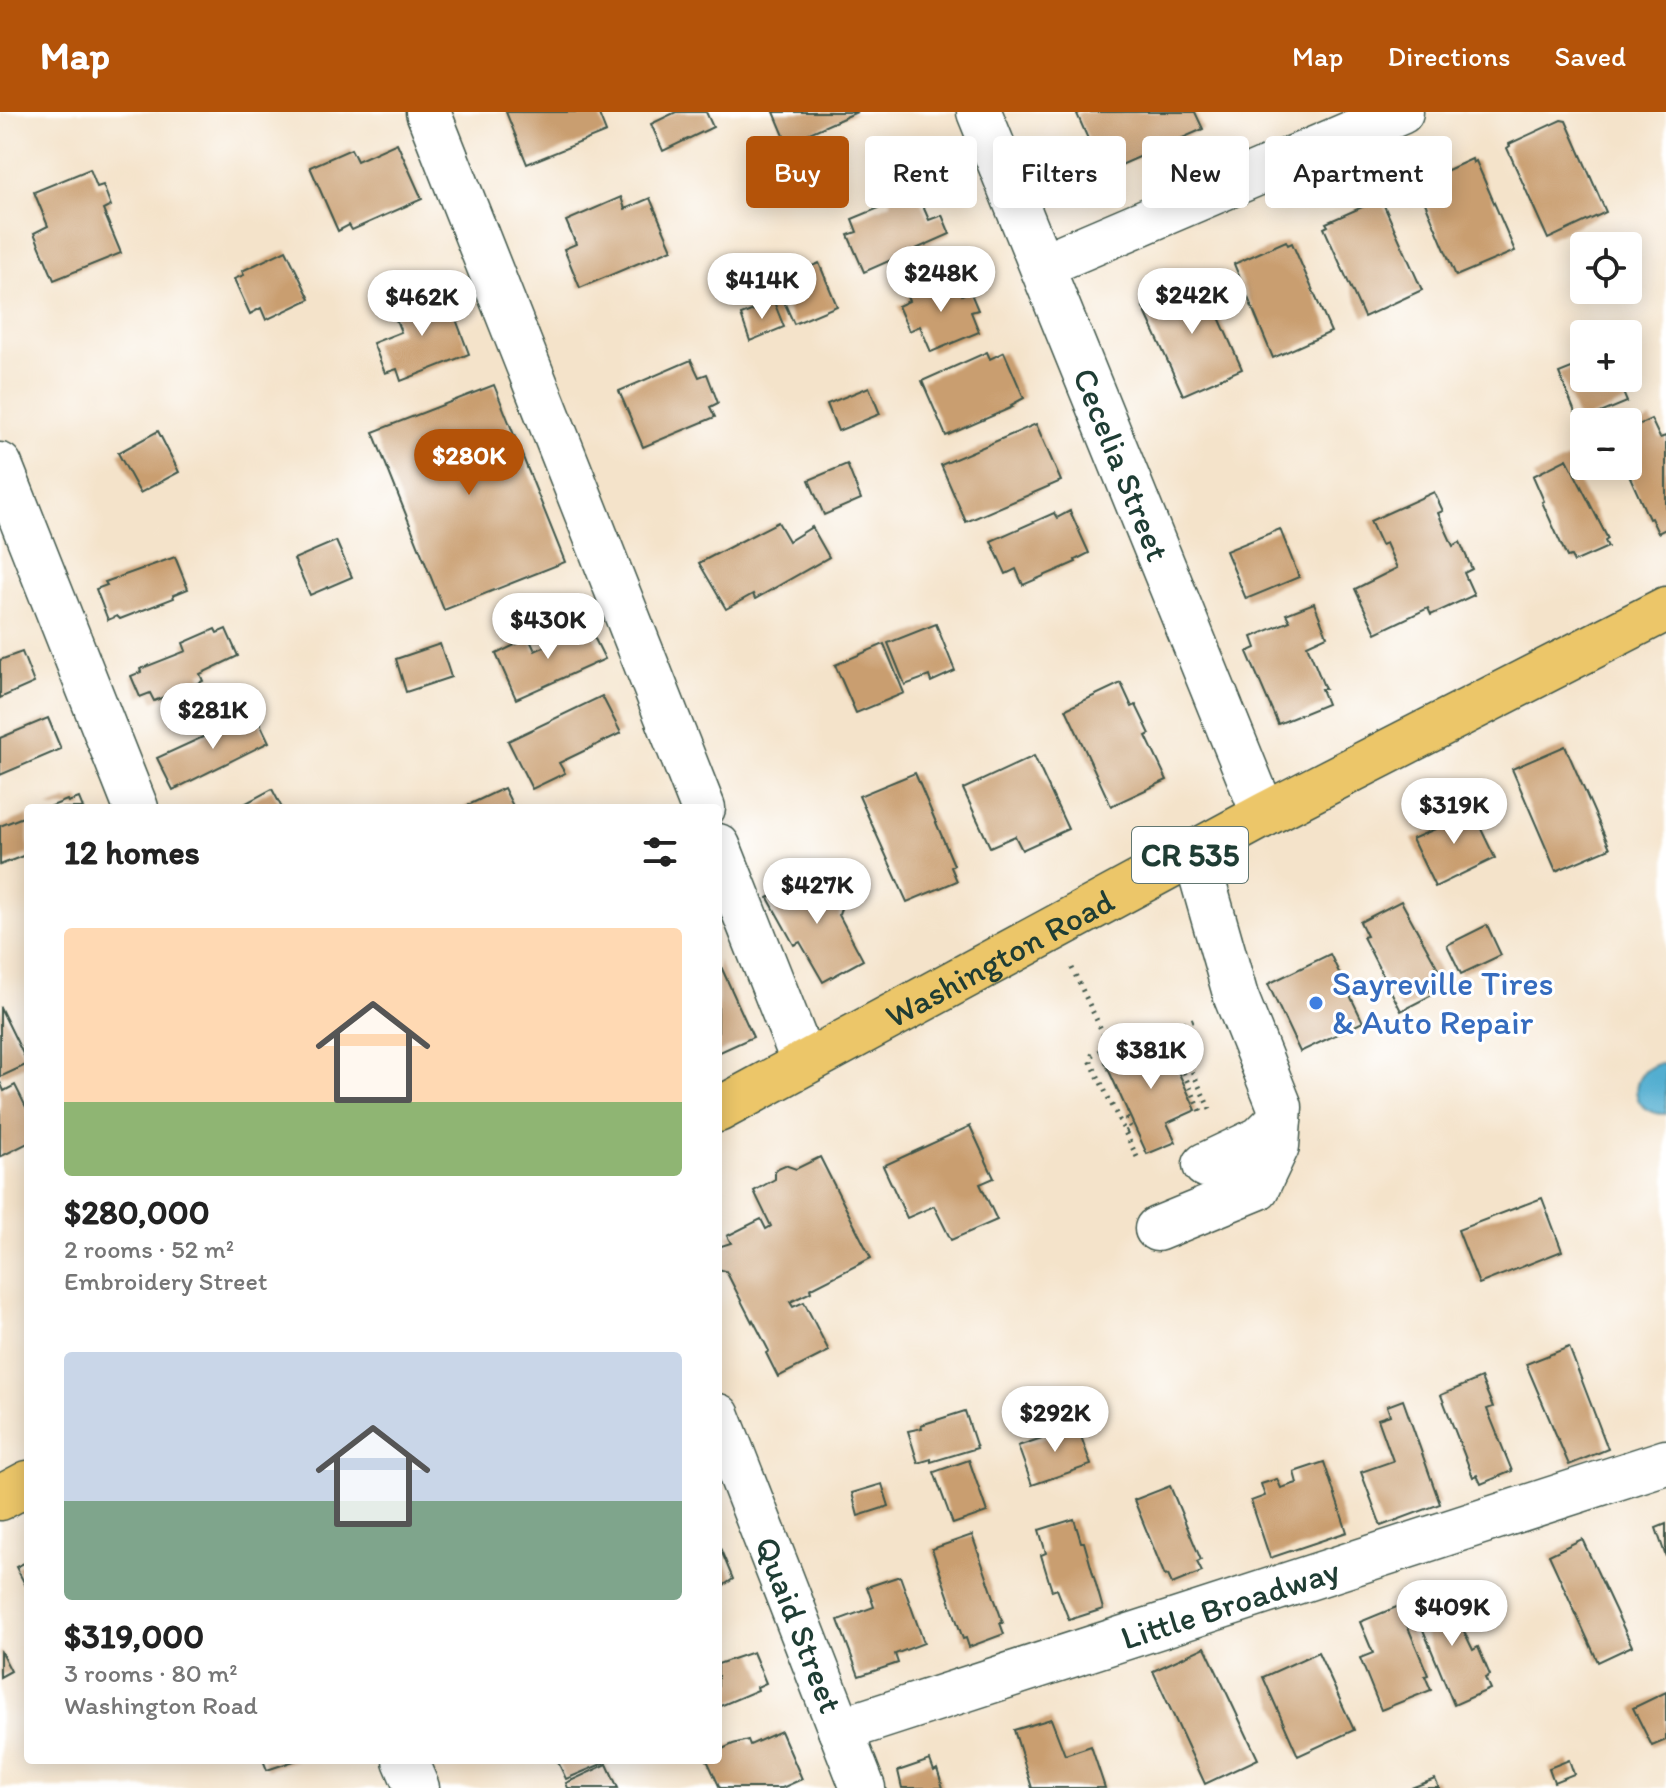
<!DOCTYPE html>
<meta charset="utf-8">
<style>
:root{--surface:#fff;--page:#f6f6f6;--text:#222;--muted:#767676;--accent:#b45309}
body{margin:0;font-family:Itim,sans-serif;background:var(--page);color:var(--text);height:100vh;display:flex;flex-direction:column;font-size:30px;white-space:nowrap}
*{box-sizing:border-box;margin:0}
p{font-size:26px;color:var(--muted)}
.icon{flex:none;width:44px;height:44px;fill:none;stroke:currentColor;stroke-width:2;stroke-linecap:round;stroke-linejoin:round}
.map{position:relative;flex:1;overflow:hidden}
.drawer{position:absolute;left:24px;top:692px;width:698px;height:960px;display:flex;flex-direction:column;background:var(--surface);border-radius:8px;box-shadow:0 4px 20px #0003}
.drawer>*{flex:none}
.guide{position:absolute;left:746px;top:24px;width:760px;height:72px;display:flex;gap:16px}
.tools{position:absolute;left:1570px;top:120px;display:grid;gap:16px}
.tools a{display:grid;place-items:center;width:72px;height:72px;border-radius:8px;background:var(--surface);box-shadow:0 4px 20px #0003;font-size:40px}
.price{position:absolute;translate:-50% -68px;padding:0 18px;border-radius:28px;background:#fff;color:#222;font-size:26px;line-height:52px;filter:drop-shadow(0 2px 4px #0008)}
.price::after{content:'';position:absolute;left:50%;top:48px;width:24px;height:18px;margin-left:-12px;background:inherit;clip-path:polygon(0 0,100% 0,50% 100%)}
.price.selected{background:var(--accent);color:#fff}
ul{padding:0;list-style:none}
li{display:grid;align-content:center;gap:16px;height:424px;padding:0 40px}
li span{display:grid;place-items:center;height:248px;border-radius:8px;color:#555}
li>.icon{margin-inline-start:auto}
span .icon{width:144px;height:144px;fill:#fffc;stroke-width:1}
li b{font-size:34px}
h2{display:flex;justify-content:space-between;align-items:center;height:96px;padding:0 40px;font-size:34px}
.tag{padding:0 28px;border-radius:8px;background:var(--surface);box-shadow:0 4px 20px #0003;font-size:28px;line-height:72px}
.tag.selected{background:var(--accent);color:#fff}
header{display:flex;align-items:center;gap:48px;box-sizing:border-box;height:112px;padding:0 40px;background:var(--accent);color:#fff}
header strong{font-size:38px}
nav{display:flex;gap:44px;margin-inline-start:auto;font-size:28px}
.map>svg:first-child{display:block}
.water{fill:#52aed0;stroke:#387682;stroke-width:2}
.building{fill:#c99e6f}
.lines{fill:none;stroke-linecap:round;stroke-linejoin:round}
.minor-casing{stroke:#3f564a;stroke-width:47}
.major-casing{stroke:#3f564a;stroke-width:47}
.path{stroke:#3f564a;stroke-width:5;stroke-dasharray:2 6;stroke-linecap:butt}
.minor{stroke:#fff;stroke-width:44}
.major{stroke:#ecc669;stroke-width:44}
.shop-dot{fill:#3f7fe0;stroke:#fff;stroke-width:3}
.labels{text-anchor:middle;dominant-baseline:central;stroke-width:6;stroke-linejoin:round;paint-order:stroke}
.shield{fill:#fff;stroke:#627771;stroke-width:2}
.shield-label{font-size:32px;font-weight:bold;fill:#1f3d34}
.street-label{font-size:34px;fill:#1f3d34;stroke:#fff}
.shop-label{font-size:34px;fill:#366cbe;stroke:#fff;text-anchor:start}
</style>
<header>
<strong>Map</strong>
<nav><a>Map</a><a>Directions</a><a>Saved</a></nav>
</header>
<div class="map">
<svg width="1666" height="1676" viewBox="0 0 1666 1676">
<rect width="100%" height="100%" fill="#fff"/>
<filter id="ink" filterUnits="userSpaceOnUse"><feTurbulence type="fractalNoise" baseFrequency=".0125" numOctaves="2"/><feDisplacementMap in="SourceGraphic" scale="16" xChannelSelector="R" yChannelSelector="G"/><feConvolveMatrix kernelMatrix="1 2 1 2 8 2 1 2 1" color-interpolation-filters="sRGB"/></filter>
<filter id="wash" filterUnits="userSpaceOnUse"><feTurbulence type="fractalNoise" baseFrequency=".006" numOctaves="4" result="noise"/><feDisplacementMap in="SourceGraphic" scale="32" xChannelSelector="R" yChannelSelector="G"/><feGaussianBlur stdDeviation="1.8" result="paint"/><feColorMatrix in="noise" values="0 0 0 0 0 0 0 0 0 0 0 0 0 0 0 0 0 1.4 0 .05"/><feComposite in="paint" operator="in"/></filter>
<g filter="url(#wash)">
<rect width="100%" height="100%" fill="#f4e3ca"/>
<path class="water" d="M1658 952H1666V1002C1631 1003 1625 963 1658 952Z"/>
<g id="blocks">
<g class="building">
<polygon points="506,0 598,0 606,20 527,52"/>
<polygon points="676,0 706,0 713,15 663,39 651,12"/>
<polygon points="774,0 857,0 787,31"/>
<polygon points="1081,0 1195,0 1203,17 1103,61 1077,2"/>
<polygon points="1561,8 1566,9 1606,100 1548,127 1507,36 1510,34 1509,32"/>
<polygon points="397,31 422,87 352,118 349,113 338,119 310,55 351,37 357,49"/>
<polygon points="1472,47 1473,51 1476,49 1515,139 1456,164 1417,72"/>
<polygon points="90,57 97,75 103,73 111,94 103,98 121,141 54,168 34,121 48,114 34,80"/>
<polygon points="915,76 929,108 942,103 950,122 864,160 848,123 857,120 852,107 891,91 889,87"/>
<polygon points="621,85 625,97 650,86 672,137 580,176 564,137 576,132 566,109"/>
<polygon points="1378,88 1379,91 1382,89 1422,178 1364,205 1324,116 1328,114 1326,111"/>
<polygon points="1286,129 1288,133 1292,131 1331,220 1273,246 1234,152"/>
<polygon points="286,138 310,187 266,208 261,196 250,202 234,167 244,163 242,159"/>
<polygon points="819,151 837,194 794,212 775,170"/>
<polygon points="954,164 962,183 970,179 978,198 971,200 979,220 931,240 920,214 909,219 898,194 909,189 907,185"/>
<polygon points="1198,167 1202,167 1242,257 1183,283 1143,195 1147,193 1145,191"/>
<polygon points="445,178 469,242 401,269 397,257 385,261 373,231 401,220 392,198"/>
<polygon points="774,190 784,215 750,229 741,203"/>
<polygon points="987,240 990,247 1004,240 1024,286 1011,293 1013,295 946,324 922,269"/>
<polygon points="691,248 699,265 707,262 718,291 710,295 715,305 643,335 619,279"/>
<polygon points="1584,251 1584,266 1617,266 1627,290 1579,310 1559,261"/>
<polygon points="494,273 565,450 444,498 373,320"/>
<polygon points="869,275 880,302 838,319 827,292"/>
<polygon points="1651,307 1660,326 1666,324 1666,417 1658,421 1651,406 1649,407 1625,354 1628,354 1628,318"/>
<polygon points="1036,312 1061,369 966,410 941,353"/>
<polygon points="158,319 179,360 140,381 118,341"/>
<polygon points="1567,347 1608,427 1605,429 1608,435 1574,450 1571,444 1567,445 1542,390 1544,389 1533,364"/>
<polygon points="847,352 861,387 824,403 809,368"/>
<polygon points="1434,380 1443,399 1438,401 1453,434 1460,430 1472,457 1464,461 1474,483 1431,503 1428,496 1376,521 1355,477 1397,456 1386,431 1381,433 1370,409"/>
<polygon points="1070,399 1089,441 1075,448 1076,450 1023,473 1016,457 1006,462 991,429 1054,401 1057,406"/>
<polygon points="778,410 789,429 812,415 829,445 755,487 753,482 726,497 699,451"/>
<polygon points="1280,417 1299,465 1246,487 1226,439"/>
<polygon points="336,429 352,465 310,483 294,447"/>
<polygon points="175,445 188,477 173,483 174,486 120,507 117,504 108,508 96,477 107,473 105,470"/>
<polygon points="1314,491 1327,524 1307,533 1325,577 1321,577 1327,592 1278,612 1247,540 1256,536 1252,525 1290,509 1286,502"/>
<polygon points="936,512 955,559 931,570 929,564 905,573 888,531"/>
<polygon points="589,515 605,547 516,587 496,542 529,526 535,539"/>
<polygon points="215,517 217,521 226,517 238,544 200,562 203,569 154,589 150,581 140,585 131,564 141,560 140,557 186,539 183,531"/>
<polygon points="440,532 451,565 406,580 396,547"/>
<polygon points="884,532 904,581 856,601 835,553"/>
<polygon points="22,540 34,571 0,586 0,548"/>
<polygon points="1121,571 1132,595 1136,593 1150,622 1146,624 1167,668 1111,694 1066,597"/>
<polygon points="602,584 621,621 559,651 565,661 532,677 508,629"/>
<polygon points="255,601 269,630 173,678 157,646"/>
<polygon points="48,606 61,637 0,663 0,626"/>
<polygon points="1565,634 1610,736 1556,759 1512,657"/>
<polygon points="1034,644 1068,717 1022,738 1015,724 990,735 963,677"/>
<polygon points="915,661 954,753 951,755 957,769 907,790 859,684"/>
<polygon points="504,676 514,696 462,696"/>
<polygon points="272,677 282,696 237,696"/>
<polygon points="79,686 83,696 47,696 67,688 68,690"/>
<polygon points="1468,690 1495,746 1435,775 1412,727 1442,714 1437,705"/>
<polygon points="28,703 28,742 0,753 0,714"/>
<polygon points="816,760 828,782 838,783 842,793 839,803 863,848 823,870 800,830 794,833 768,786"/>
<polygon points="1401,789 1440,860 1425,868 1432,883 1401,899 1363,825 1367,824 1360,810"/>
<polygon points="1487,813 1501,843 1461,862 1447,833"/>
<polygon points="1330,842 1363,910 1300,940 1268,872"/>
<polygon points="718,848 753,925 718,941"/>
<polygon points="0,895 28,952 0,965"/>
<polygon points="1161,923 1196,998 1167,1011 1176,1030 1147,1042 1104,948"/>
<polygon points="0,970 4,979 15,973 28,999 28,1031 0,1045"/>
<polygon points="970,1014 994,1066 980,1072 997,1108 951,1128 934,1094 907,1106 883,1054"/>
<polygon points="820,1045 871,1146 810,1177 811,1180 790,1190 793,1195 804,1190 829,1239 778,1265 766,1241 769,1239 753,1208 752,1210 726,1159 718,1157 718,1135 731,1131 727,1124 761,1107 766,1117 771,1114 754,1079 775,1067 775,1059 778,1056 785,1053 796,1057"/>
<polygon points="1542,1086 1562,1139 1479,1172 1458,1118"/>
<polygon points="1569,1235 1608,1337 1569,1353 1526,1252"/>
<polygon points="1481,1266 1493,1295 1487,1297 1512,1359 1481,1372 1477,1363 1473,1365 1441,1283"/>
<polygon points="1403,1288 1440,1392 1381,1414 1361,1360 1393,1349 1378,1307 1390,1303 1387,1294"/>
<polygon points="965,1299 977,1336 931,1350 931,1347 918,1351 908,1319 922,1316 921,1313"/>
<polygon points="1076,1310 1091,1353 1032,1373 1018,1334 1048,1324 1046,1320"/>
<polygon points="969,1348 987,1400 953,1412 934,1360"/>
<polygon points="1324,1350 1347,1420 1270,1446 1251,1389 1265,1384 1261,1372 1277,1367 1281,1376 1297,1371 1294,1360"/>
<polygon points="882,1372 889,1394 858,1404 852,1381"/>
<polygon points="1170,1374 1201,1448 1197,1450 1202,1460 1172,1472 1168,1463 1165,1464 1134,1388"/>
<polygon points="1074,1407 1081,1430 1084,1430 1103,1497 1069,1508 1057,1477 1052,1479 1041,1443 1046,1441 1039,1418"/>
<polygon points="1666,1412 1666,1445 1656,1416"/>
<polygon points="972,1423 1003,1511 1000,1511 1004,1522 969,1535 966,1526 963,1527 932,1437"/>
<polygon points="1582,1427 1632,1534 1598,1550 1549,1443"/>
<polygon points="718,1431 733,1467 718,1477"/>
<polygon points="28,1449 28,1478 16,1455"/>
<polygon points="900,1464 924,1531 895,1542 898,1551 859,1564 838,1508 874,1495 867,1475"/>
<polygon points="1444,1478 1473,1538 1478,1535 1490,1563 1485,1566 1490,1577 1454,1593 1412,1491"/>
<polygon points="1399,1494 1428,1563 1425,1564 1431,1578 1381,1598 1360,1546 1373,1541 1360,1510"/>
<polygon points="1205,1535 1258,1647 1205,1672 1153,1559"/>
<polygon points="0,1538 11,1559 0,1565"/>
<polygon points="753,1540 766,1571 757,1575 758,1578 718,1595 718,1552"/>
<polygon points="1318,1540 1354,1618 1298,1644 1263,1565"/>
<polygon points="1666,1580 1666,1628 1652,1634 1633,1596"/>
<polygon points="1051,1607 1065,1643 1091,1634 1105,1676 1032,1676 1014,1618"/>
<polygon points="781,1619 802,1667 782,1676 720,1676 707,1648 718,1648 718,1639 733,1632 748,1628 750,1633"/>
<polygon points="263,1648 297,1648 267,1658"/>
<polygon points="557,1648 611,1648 566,1667"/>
<polygon points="930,1648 934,1659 937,1657 943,1676 902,1676 898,1659"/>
<polygon points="1569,1648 1574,1662 1554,1670 1549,1656"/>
<polygon points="607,1652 618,1676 568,1676 566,1671"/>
<polygon points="1435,1667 1439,1676 1411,1676"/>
</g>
</g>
</g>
<g filter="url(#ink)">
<use href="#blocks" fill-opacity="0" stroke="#3f564a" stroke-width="2"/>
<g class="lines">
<defs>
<g id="minor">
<polyline points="428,0 703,696"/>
<path id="s1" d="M979 0 1264 703"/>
<polyline points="1043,153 1401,0"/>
<polyline points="0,353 136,696"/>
<polyline points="718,734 804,951"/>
<polyline points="1205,1053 1260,1027 1279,1008"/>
<polyline points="1157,1117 1257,1076 1277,1034 1280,995 1236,885 1195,741"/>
<path id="s2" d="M718 1304 863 1676"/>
<path id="s3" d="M840 1618 1666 1350"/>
<polyline points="405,1648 417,1676"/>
</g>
<g id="major">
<path id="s4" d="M718 998 1264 703 1666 497"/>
<polyline points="0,1386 28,1371"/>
</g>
</defs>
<use href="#minor" class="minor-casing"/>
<use href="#major" class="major-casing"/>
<g class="path">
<polyline points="1072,856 1109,934 1092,943 1091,950 1139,1049"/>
<polyline points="1172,916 1212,1002"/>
<polyline points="1114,951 1168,927 1203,1004"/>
<path d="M1117 957 1108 940 1109 934C1138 922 1169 918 1198 906"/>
<polyline points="1126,1020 1131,1017 1125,1003 1128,1001"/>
</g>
<use href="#minor" class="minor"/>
<use href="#major" class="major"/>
</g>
</g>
<circle class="shop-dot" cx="1316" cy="891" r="8"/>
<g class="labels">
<rect class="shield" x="1132" y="715" width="116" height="56" rx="6"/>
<g class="shield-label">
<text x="1190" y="743">CR 535</text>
</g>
<g class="street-label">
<text stroke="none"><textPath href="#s1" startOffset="380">Cecelia Street</textPath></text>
<text stroke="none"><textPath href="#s4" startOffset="320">Washington Road</textPath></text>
<text stroke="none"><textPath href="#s3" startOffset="410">Little Broadway</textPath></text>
<text stroke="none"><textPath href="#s2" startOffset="224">Quaid Street</textPath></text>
</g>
<g class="shop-label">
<text x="1332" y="871">Sayreville Tires<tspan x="1332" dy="39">&amp; Auto Repair</tspan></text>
</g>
</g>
</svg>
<div class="tools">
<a><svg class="icon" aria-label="locate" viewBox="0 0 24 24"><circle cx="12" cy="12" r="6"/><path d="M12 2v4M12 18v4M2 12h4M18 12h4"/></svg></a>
<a>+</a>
<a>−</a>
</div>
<b class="price" style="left:941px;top:202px">$248K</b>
<b class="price" style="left:762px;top:209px">$414K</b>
<b class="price" style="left:1192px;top:224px">$242K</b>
<b class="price" style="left:422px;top:226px">$462K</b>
<b class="price selected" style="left:469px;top:385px">$280K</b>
<b class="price" style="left:548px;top:549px">$430K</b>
<b class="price" style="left:213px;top:639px">$281K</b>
<b class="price" style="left:1454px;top:734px">$319K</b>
<b class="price" style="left:817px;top:814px">$427K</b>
<b class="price" style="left:1151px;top:979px">$381K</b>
<b class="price" style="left:1055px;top:1342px">$292K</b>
<b class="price" style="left:1452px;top:1536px">$409K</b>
<div class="guide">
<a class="tag selected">Buy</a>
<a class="tag">Rent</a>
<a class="tag">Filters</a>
<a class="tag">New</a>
<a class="tag">Apartment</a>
</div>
<section class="drawer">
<h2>12 homes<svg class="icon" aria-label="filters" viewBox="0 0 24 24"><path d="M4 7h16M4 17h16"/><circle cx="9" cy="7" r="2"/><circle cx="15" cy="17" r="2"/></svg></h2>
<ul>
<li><span style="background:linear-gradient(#ffd9b3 70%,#8fb573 0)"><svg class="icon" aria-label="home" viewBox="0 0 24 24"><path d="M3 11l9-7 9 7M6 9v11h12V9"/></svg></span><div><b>$280,000</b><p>2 rooms · 52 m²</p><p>Embroidery Street</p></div></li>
<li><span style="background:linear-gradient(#c9d6e8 60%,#7fa58c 0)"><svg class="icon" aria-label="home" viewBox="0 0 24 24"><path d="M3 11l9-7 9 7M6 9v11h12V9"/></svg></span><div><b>$319,000</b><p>3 rooms · 80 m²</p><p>Washington Road</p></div></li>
</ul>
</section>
</div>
